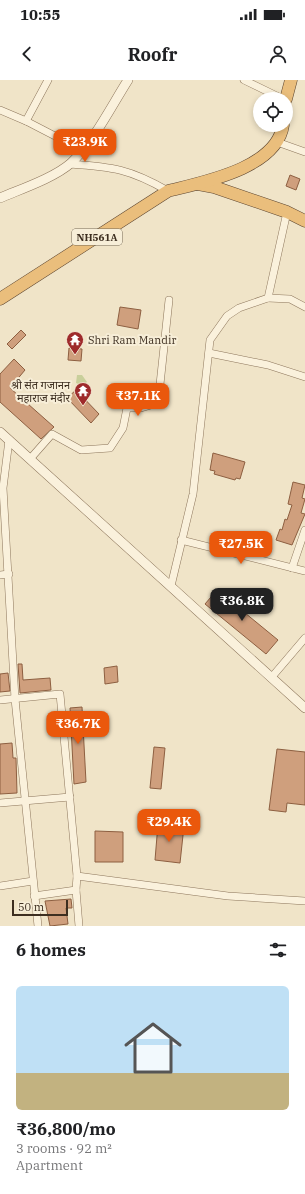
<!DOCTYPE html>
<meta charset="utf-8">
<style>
:root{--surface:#fff;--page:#f6f6f6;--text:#202124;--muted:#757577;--line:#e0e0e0;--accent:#ea580c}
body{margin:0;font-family:"IBM Plex Serif","Noto Sans Devanagari",serif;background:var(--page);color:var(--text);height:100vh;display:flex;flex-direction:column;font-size:15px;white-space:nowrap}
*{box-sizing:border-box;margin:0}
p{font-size:13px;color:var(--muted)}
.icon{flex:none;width:22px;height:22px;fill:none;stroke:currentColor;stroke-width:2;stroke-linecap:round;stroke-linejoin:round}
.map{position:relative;height:846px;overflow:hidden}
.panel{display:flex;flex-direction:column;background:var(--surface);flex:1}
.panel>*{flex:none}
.buttons{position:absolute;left:253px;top:12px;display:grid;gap:8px}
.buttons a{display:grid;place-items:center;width:40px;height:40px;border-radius:50%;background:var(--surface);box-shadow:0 2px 6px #0003;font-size:20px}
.scale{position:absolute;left:12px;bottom:10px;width:56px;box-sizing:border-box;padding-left:4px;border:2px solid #3d2e20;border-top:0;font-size:11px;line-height:14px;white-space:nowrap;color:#3d2e20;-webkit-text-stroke:3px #f7eed8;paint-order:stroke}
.price{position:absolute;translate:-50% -34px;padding:0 9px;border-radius:8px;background:var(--accent);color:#fff;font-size:13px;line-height:26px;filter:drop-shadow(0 1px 2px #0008)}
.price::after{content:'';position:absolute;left:50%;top:24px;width:12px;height:9px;margin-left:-6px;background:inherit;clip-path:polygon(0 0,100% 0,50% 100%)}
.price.selected{background:#222;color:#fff}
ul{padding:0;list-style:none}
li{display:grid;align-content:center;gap:8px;height:212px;padding:0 16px}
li+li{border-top:1px solid var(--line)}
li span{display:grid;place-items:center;height:124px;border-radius:6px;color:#555}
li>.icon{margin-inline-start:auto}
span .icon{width:72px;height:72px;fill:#fffc;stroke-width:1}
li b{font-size:17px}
h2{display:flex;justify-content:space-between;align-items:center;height:48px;padding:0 16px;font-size:17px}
.status{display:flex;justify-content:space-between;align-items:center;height:28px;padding:0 20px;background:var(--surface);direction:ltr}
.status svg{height:11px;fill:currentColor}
header{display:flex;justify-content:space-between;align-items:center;height:52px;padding:0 16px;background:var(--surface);font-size:18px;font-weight:700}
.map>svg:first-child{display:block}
.green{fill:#c9cf9b}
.building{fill:#cf9f7d;stroke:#8d5f41}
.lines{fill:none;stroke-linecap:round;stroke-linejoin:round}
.minor-casing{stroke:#8d765c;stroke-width:8}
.tertiary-casing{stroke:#8d765c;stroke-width:10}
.trunk-casing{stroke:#5b4430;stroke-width:13}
.minor{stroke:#faf1dc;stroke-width:7}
.tertiary{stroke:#faf1dc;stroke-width:9}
.trunk{stroke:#eabe7c;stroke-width:12}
.labels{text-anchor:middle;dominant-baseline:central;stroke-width:4;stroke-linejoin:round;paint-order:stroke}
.shield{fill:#f7eed8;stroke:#756857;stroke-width:1}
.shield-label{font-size:10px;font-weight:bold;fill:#3d2e20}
.poi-label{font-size:11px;fill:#3d2e20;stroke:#f7eed8;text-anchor:start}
</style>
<div class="status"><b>10:55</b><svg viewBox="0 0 49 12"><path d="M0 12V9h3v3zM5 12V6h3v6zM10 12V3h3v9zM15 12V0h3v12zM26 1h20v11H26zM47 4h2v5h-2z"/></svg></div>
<header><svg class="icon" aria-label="back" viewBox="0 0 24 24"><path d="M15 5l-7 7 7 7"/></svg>Roofr<svg class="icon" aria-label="person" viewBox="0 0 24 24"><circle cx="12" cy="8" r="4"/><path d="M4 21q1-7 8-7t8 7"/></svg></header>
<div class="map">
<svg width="305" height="846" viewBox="0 0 305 846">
<rect width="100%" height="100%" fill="#f0e4c8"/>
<polygon class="green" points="77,295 82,295 87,302 83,306 76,303"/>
<g class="building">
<polygon points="290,95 300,99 296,110 286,106"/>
<polygon points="120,227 141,230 138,249 117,245"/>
<polygon points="21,250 26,255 12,269 7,264"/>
<polygon points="69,268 82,269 81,281 68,280"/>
<polygon points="14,279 25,290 10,308 54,347 41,359 0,322 0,294"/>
<polygon points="76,310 99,334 91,343 67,318"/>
<polygon points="213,373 245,382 240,399 236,398 235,400 214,394 215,391 210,390"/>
<polygon points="293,402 305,405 302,418 305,419 301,433 305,434 292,465 276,460 280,449 282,450 285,439 287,440 292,425 288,424"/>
<polygon points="217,510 278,560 266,574 205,524"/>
<polygon points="18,584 22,584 23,600 50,598 51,610 20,613"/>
<polygon points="117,586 118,602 105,604 104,588"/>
<polygon points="8,593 10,611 0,612 0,594"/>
<polygon points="82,627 86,702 74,704 70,628"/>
<polygon points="12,663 13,678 16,678 17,713 0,714 0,664"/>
<polygon points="154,667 165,668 161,709 150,708"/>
<polygon points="277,669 305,672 305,725 287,723 286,732 269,730"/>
<polygon points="158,744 184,746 180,783 155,780"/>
<polygon points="95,751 123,752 123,782 95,782"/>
<polygon points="71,819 72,828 66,828 68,844 50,846 45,821"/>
</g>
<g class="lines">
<defs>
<g id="minor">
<polyline points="244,0 283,19"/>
<polyline points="0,30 26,41 82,70"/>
<polyline points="26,41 48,0"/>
<polyline points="277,62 305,72"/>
<path d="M70 84C113 87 130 89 168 111"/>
<polyline points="268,218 290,219 305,227"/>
<polyline points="209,273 268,285 305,297"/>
<polyline points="9,360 3,408 15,619 38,846"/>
<polyline points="30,379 52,354 81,370 110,368 123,348 127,328 141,328 158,323 169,220"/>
<polyline points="181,460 305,491"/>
<polyline points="292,488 305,450"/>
<polyline points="0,495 9,494"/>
<polyline points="171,506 193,414 210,260 227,236 239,228 268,218 287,132"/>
<polyline points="271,598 305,558"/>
<polyline points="0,620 60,614 77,796 76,810 79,846"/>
<polyline points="0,723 70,717"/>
<polyline points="77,796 228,816 305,821"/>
<polyline points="0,806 33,801"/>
<polyline points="34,816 76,810"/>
</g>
<g id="tertiary">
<path d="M0 118C21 109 54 98 71 83 93 63 112 25 128 0"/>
<polyline points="0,352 305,628"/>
</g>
<g id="trunk">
<polyline points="286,19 291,0"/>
<polyline points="198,104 214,107 287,132 305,141"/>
<path d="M0 219 168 111C204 102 277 88 283 45"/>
</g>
</defs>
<use href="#minor" class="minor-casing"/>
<use href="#tertiary" class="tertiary-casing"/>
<use href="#trunk" class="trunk-casing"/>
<use href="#minor" class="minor"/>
<use href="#tertiary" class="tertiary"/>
<use href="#trunk" class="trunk"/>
</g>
<defs>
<symbol id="temple-pin" viewBox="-11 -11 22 30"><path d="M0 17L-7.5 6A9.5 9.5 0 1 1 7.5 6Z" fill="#9e2a2b" stroke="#f7eed8"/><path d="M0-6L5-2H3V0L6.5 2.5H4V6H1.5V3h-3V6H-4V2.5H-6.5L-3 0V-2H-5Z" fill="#fff"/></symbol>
</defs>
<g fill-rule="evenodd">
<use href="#temple-pin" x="65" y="250" width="20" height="27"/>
<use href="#temple-pin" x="73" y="301" width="20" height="27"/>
</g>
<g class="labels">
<rect class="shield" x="72" y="149" width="50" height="16" rx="3"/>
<g class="shield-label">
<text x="97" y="157">NH561A</text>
</g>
<g class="poi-label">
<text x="88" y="260">Shri Ram Mandir</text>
<text x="70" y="305" text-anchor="end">श्री संंत गजानन<tspan x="70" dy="13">महाराज मंदीर</tspan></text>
</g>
</g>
</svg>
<div class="buttons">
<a><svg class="icon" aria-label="locate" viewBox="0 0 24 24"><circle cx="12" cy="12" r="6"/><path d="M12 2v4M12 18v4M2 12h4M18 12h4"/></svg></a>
</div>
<div class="scale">50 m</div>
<b class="price" style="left:85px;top:83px">₹23.9K</b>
<b class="price" style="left:138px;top:337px">₹37.1K</b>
<b class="price" style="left:241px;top:485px">₹27.5K</b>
<b class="price selected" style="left:242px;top:542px">₹36.8K</b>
<b class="price" style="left:78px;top:665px">₹36.7K</b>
<b class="price" style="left:169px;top:763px">₹29.4K</b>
</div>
<section class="panel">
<h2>6 homes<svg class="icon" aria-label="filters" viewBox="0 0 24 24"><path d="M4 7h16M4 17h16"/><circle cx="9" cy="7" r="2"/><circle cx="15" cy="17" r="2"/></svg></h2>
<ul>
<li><span style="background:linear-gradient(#bfe0f5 70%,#c2b280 0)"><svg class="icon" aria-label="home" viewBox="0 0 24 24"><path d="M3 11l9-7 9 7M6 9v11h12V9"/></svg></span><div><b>₹36,800/mo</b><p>3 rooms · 92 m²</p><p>Apartment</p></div></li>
</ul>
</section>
